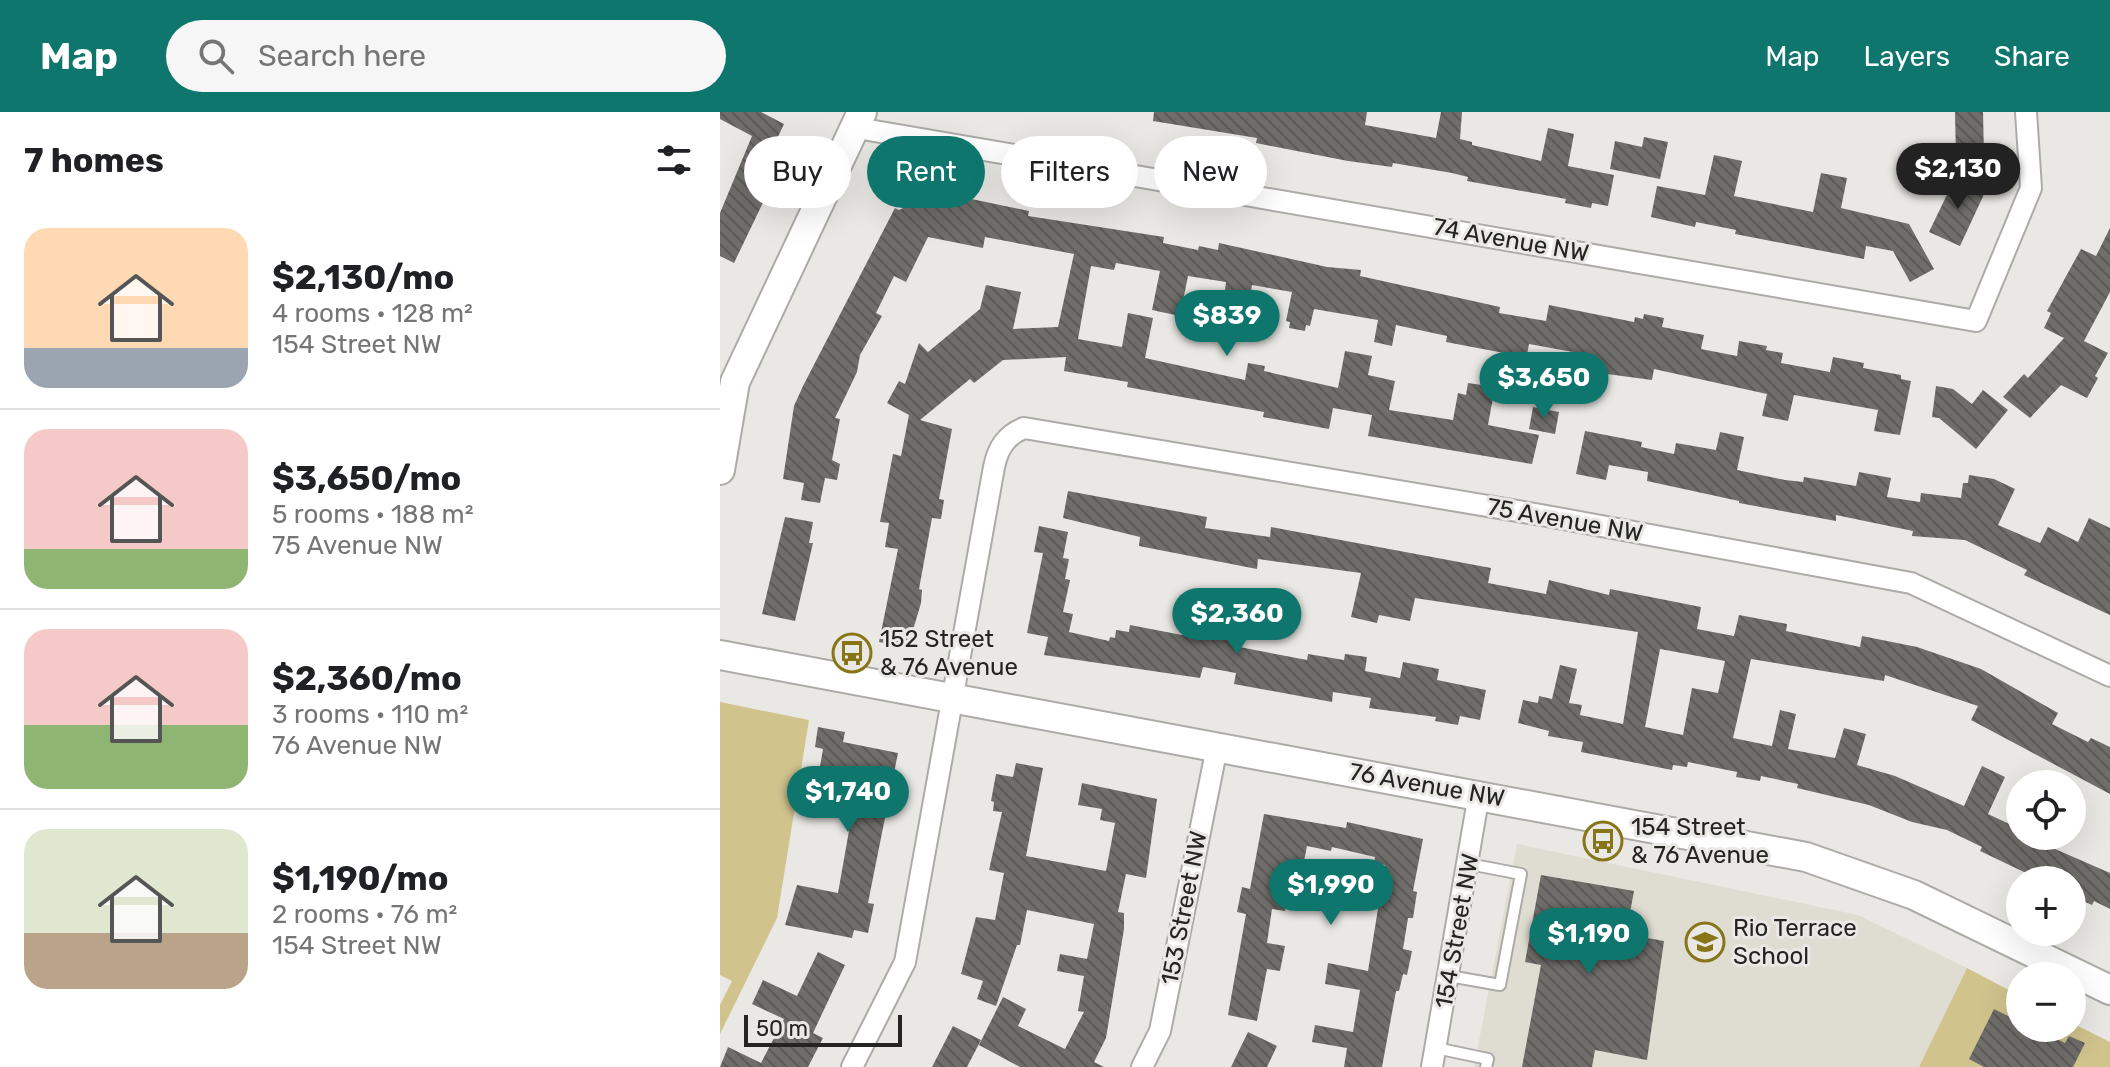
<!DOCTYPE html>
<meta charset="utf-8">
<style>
:root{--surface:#fff;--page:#f6f6f6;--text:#202124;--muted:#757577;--line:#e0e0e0;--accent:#0f766e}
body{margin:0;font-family:Rubik,sans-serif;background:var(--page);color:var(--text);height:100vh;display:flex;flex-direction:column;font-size:30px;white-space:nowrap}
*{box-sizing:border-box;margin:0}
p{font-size:26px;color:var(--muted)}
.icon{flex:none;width:44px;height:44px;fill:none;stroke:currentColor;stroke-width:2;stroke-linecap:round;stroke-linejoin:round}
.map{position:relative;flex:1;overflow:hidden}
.side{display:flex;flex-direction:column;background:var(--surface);width:720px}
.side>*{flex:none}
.top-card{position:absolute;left:24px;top:24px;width:760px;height:72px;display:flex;gap:16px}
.buttons{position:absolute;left:1286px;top:658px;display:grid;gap:16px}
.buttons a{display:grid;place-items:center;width:80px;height:80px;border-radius:50%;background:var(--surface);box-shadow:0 8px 32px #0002;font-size:40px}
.scale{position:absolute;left:24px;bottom:20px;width:158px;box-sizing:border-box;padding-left:8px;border:4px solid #242423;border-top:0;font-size:22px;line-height:28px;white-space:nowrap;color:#242423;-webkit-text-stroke:6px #e9e8e4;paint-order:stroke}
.price{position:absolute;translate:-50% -68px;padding:0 18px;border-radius:28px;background:var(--accent);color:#fff;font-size:26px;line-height:52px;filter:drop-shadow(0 2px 4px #0008)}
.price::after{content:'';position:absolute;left:50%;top:48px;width:24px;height:18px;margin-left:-12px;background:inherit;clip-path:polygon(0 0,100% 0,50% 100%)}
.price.active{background:#222;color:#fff}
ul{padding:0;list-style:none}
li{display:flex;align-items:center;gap:24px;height:200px;padding:0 24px}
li+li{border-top:2px solid var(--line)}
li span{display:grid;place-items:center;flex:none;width:224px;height:160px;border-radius:24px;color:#555}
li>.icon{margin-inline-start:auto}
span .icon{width:96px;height:96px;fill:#fffc;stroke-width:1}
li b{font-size:34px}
h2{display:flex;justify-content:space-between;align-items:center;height:96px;padding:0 24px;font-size:34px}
.pill{padding:0 28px;border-radius:36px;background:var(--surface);box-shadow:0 8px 32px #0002;font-size:28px;line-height:72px}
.pill.active{background:var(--accent);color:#fff}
header{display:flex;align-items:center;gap:48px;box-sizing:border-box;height:112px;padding:0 40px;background:var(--accent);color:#fff}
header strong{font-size:38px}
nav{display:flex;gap:44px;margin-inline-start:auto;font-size:28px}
.search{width:560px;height:72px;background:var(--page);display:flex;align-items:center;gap:20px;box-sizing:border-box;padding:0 28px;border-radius:44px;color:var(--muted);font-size:30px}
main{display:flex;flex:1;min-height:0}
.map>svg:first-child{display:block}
.built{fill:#dfdcd1}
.park{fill:#d0c38c}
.building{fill:url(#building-back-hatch);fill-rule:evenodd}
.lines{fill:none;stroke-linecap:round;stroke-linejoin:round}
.lane-casing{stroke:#acaba8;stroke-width:14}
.street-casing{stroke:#acaba8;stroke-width:24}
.secondary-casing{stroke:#acaba8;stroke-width:32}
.lane{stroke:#fff;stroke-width:10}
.street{stroke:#fff;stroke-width:20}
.secondary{stroke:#fff;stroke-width:28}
.labels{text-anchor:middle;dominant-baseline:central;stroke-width:6;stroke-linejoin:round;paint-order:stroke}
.street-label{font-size:24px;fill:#242423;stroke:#e9e8e4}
.poi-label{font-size:24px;fill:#242423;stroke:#e9e8e4;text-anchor:start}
</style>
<header>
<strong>Map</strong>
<div class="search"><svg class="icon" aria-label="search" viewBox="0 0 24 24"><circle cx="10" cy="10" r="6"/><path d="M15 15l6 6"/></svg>Search here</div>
<nav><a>Map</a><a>Layers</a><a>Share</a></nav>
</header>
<main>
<section class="side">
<h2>7 homes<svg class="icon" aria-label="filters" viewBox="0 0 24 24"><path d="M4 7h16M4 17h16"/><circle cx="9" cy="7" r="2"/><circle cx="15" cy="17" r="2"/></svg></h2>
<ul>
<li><span style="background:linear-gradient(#ffd9b3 75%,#9aa5b1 0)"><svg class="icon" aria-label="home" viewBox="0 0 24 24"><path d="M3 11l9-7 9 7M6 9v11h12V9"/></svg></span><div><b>$2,130/mo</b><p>4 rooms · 128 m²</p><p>154 Street NW</p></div></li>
<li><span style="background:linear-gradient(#f6c9c9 75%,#8fb573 0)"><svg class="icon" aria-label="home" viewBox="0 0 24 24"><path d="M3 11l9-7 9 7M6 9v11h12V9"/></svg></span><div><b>$3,650/mo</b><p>5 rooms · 188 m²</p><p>75 Avenue NW</p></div></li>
<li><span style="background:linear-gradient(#f6c9c9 60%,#8fb573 0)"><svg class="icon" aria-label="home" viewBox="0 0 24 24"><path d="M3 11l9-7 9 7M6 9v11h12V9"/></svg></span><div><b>$2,360/mo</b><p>3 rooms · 110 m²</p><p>76 Avenue NW</p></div></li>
<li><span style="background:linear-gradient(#dfe7d0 65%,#b9a48a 0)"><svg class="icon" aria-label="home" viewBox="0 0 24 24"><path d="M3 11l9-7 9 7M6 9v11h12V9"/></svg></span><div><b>$1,190/mo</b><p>2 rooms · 76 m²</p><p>154 Street NW</p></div></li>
</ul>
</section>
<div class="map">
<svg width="1390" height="955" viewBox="0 0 1390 955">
<defs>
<pattern id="building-back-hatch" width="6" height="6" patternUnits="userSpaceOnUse" patternTransform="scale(2)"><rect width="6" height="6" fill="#6f6e6a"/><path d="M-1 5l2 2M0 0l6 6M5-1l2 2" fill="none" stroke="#5b5a57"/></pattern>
</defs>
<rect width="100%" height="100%" fill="#e9e8e4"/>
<polygon class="built" points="797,732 1138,803 1247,856 1199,955 754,955"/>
<g class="park">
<polygon points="0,590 89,608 57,806 0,922 0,893 12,869 0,863"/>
<polygon points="1247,856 1300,884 1300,916 1352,916 1352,911 1390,930 1390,955 1199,955"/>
</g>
<g class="building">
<polygon points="0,0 41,0 64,12 47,48 60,55 14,151 0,144 0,101 32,24 0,7"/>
<polygon points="434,0 647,0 645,13 716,26 721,0 742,0 740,27 752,30 752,33 821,49 828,16 854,22 848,54 894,63 888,94 872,91 871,96 845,91 846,87 747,69 748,65 732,61 673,51 672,55 628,49 536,31 537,26 433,9"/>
<polygon points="1235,0 1263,0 1264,45 1236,46"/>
<polygon points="924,25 948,30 940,67 890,57 895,29 922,35"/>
<polygon points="994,43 1022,49 1014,84 1093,100 1101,61 1127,66 1121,96 1189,112 1214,157 1190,170 1173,139 1146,134 1144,147 1015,122 1016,118 976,110 975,115 931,105 937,74 985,83"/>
<polygon points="1236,64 1266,78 1240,134 1209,120"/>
<polygon points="218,80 309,99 308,104 444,125 443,131 478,138 479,134 498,138 499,131 607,155 641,158 640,164 780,195 779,201 826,209 829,193 914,210 915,205 923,207 924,202 944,206 942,215 984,223 981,237 1017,244 1019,229 1047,234 1046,238 1063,241 1061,251 1110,260 1113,245 1144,251 1143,256 1181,263 1181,267 1191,269 1180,323 1154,319 1158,298 1074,283 1068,309 1042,304 1047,282 934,257 932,268 872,260 875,244 809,232 804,259 781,254 784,241 726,230 727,224 676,213 672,234 654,230 658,208 594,197 590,214 586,213 585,219 569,216 570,210 566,209 572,180 532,173 526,212 501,208 506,170 468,164 460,204 432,198 440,159 396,151 394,158 371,154 358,227 402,235 408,201 433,206 425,246 525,268 528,251 545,254 544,259 618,276 625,239 652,244 648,263 675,269 669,298 733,308 738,281 746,283 748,271 775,275 768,313 819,323 812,352 648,324 652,303 613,296 609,317 543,305 544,300 407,275 408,270 344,259 346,245 283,248 254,271 250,267 200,308 232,317 219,387 224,388 221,407 212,406 199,477 202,478 201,491 188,535 159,530 178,437 165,435 169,411 160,410 173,342 181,344 189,303 167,291 179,269 185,272 199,231 208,240 260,197 266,173 301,180 293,217 338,215 354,142 265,125 263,136 208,125 186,170 174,164 156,201 162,204 140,243 137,260 115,306 120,307 112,348 120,352 117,368 105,366 100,391 81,388 84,371 63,367 74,294 83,274 175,96 179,98"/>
<polygon points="1390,116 1390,180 1364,229 1388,241 1375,264 1378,266 1367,286 1341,273 1310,306 1283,285 1304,262 1308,266 1344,226 1324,216 1331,201 1327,199 1361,137 1376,144"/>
<polygon points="1216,274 1233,277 1252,292 1263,278 1288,298 1256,337 1219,306 1212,305"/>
<polygon points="813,295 839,300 835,322 809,317"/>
<polygon points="865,319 922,330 921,335 954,342 956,331 996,338 1000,320 1024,325 1017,358 1065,368 1083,370 1084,365 1136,374 1139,360 1171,366 1167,385 1200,390 1201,381 1241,386 1243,371 1248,371 1249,363 1274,367 1295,377 1278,413 1320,431 1328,415 1358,430 1369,406 1390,416 1390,503 1304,463 1307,458 1245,428 1192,424 1193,419 1116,403 1116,409 1019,391 1019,389 927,369 928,360 889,353 886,368 856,362"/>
<path d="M348 379 487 405 485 416 550 425 551 415 771 456 768 471 826 482 829 468 889 483 890 477 981 495 977 517 1014 524 1019 503 1067 512 1066 519 1140 535 1142 524 1197 535 1261 557 1338 601 1332 612 1368 630 1371 626 1390 635V682L1251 608 1258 594 1165 563 1164 569 1031 547 1013 626 1052 634 1060 598 1076 602 1068 637 1115 646 1124 616 1146 622 1137 653 1175 664 1244 694 1262 654 1285 665 1268 702 1300 717V724H1315L1320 726 1319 730 1390 761V797L1374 789 1372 793 1352 784V768H1321L1260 739 1262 735 1227 718 1192 710 1149 693 1077 676 1078 672 1041 664 1040 669 1016 665 1017 660 968 650 967 655 953 653 952 658 861 640 863 630 828 624 829 619 798 611 803 588 818 591 819 584 832 587 840 553 857 557 849 591 862 593 860 603 903 612 918 520 695 486 690 509 659 503 657 511 631 505 641 461 538 447 537 457 419 434 420 425 343 406ZM940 537 1005 549 998 581 972 576 963 623 925 615Z"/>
<polygon points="65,405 93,410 89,431 93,431 75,509 42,502"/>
<polygon points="319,414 348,420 343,446 349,447 345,467 350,468 343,500 353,502 349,520 389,529 390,525 395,526 396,518 409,520 410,513 462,523 475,520 494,524 495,518 517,522 514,534 587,548 588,542 624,548 625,542 647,545 645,559 680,566 683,550 719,557 717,568 766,578 760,608 740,604 738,613 715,609 716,605 649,596 651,586 613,580 612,590 514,572 516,561 483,555 480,566 324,543 328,525 307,521 323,441 314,440"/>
<polygon points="98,615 125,620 123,630 178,641 148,791 154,792 148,821 134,818 132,826 65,813 77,773 118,781 133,696 94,690 103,637 95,635"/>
<polygon points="296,651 323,656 306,744 386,759 395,711 380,708 382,697 358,693 362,671 437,687 426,766 406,762 398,800 404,801 404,817 386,926 374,950 384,955 300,955 259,933 283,885 306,897 298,914 345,937 364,900 358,899 364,864 337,859 340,842 367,847 374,812 307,798 300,833 297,833 276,894 257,887 263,869 241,862 256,805 275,808 284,761 269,758 282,700 273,699 274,690 271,689 276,662 293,665"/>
<polygon points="544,702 626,716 627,710 703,727 693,779 697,780 693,806 688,806 683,837 692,839 687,863 683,862 679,879 676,879 662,955 624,955 627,936 592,930 595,913 633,920 640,878 605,872 608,851 648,859 665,753 654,751 655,745 612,735 611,739 587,734 579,774 570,772 565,799 552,797 547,831 565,834 560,859 547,857 537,909 508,903 526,802 517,800 522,775 530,777"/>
<polygon points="821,763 914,779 906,822 944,829 927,948 875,938 872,955 802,955 821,853 805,850"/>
<polygon points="98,840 125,853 93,921 103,926 88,955 0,955 8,935 41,951 64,907 32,892 43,868 77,884"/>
<polygon points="1274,897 1300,910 1300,916 1315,916 1345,931 1349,924 1365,931 1353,955 1264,955 1249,947"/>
<polygon points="233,914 261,928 247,955 212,955"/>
<polygon points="528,920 557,934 547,955 511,955"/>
</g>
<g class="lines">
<defs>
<g id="lane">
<polyline points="729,864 780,873 801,762 749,752"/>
<polyline points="716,936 768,947 766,955"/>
</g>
<g id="street">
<polyline points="137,16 1256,209 1311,76 1306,0"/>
<path d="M132 955 185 850 274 355C278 336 286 323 304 316L821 403 1191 471 1390 564"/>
<polyline points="422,955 440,919 497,635"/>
<polyline points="712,955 759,682"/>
</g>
<g id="secondary">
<polyline points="0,358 15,270 142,0"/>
<polyline points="0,543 1086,745 1194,783 1390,878"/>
</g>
</defs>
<use href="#lane" class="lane-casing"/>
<use href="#street" class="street-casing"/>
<use href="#secondary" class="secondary-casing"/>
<use href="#lane" class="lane"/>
<use href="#street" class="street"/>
<use href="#secondary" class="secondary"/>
</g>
<defs>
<symbol id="bus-ring" viewBox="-11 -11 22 22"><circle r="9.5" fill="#e9e8e4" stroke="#877517" stroke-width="1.5"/><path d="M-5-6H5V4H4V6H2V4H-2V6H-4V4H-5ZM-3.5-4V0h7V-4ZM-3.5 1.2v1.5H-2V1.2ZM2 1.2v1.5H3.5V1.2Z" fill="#877517"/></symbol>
<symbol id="school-ring" viewBox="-11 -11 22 22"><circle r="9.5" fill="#e9e8e4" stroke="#877517" stroke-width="1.5"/><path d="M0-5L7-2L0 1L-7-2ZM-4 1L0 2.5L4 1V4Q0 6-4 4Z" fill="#877517"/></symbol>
</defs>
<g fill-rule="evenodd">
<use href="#bus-ring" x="110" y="519" width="44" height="44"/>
<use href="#bus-ring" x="861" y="707" width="44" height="44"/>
<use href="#school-ring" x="963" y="808" width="44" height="44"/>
</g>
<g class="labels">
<g class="street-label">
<text transform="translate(791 128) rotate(10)">74 Avenue NW</text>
<text transform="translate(845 408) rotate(10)">75 Avenue NW</text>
<text transform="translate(707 673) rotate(10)">76 Avenue NW</text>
<text transform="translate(464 796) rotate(-79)">153 Street NW</text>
<text transform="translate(737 819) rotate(-80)">154 Street NW</text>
</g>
<g class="poi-label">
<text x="160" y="527">152 Street<tspan x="160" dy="28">&amp; 76 Avenue</tspan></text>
<text x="911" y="715">154 Street<tspan x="911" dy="28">&amp; 76 Avenue</tspan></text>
<text x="1013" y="816">Rio Terrace<tspan x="1013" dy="28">School</tspan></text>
</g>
</g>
</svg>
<div class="buttons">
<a><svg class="icon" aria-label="locate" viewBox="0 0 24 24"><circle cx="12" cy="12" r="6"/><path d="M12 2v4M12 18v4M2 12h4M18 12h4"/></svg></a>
<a>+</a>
<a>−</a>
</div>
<div class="scale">50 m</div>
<b class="price active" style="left:1238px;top:99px">$2,130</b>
<b class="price" style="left:507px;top:246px">$839</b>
<b class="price" style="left:824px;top:308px">$3,650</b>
<b class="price" style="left:517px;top:544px">$2,360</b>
<b class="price" style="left:128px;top:722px">$1,740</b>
<b class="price" style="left:611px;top:815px">$1,990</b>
<b class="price" style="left:869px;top:864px">$1,190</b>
<div class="top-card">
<a class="pill">Buy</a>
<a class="pill active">Rent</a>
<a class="pill">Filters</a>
<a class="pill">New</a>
</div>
</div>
</main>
